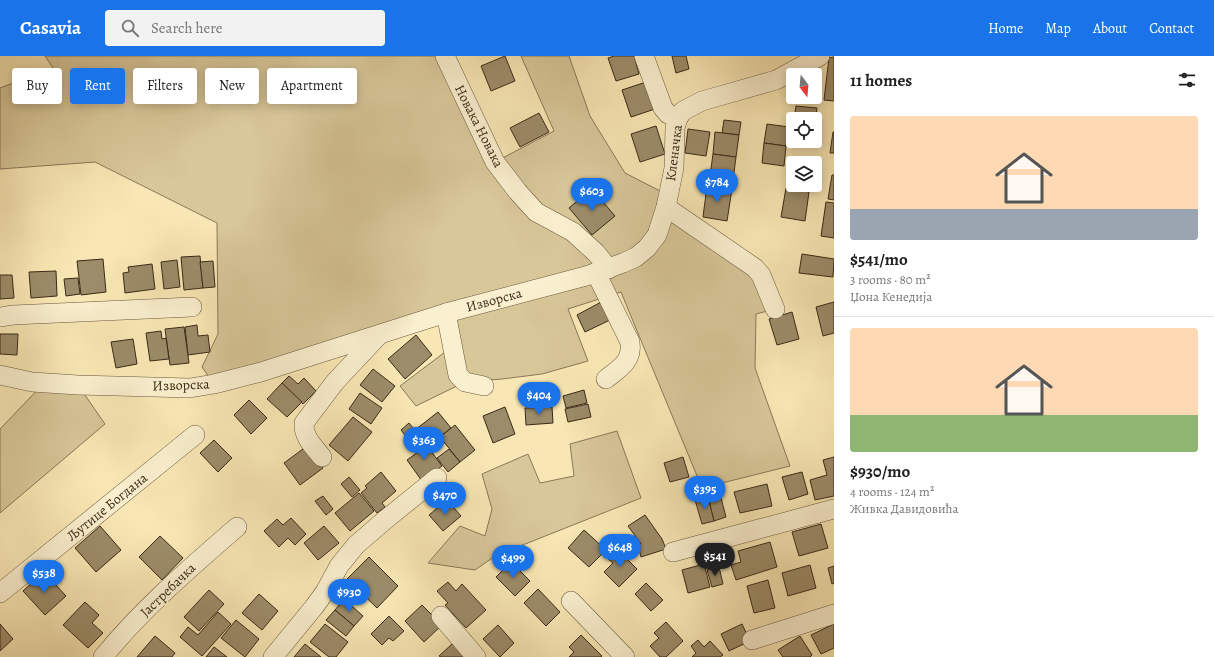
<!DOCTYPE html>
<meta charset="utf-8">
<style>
:root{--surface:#fff;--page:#f2f2f2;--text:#222;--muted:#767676;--line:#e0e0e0;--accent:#1a73e8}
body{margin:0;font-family:Alegreya,serif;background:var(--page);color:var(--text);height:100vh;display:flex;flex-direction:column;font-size:15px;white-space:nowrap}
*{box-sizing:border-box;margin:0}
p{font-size:13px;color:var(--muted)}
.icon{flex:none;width:22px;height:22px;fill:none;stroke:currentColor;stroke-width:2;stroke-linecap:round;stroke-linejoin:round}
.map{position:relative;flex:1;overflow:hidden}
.drawer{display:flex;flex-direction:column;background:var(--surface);width:380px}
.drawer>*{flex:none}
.top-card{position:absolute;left:12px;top:12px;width:380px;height:36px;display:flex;gap:8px}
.needle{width:26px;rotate:164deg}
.tools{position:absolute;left:786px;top:12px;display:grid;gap:8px}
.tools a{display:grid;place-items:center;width:36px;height:36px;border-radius:4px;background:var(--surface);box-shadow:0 2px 10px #0003;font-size:20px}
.price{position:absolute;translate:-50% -34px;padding:0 9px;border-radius:14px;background:var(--accent);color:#fff;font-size:13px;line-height:26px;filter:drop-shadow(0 1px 2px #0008)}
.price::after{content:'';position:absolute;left:50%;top:24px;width:12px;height:9px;margin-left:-6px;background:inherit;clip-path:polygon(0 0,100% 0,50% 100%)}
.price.active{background:#222;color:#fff}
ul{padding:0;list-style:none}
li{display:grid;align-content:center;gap:8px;height:212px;padding:0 16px}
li+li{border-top:1px solid var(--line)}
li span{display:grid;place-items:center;height:124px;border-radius:4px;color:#555}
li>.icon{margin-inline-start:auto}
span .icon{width:72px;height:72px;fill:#fffc;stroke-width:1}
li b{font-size:17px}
h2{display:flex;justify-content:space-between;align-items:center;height:48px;padding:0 16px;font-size:17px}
.pill{padding:0 14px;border-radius:4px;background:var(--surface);box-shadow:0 2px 10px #0003;font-size:14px;line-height:36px}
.pill.active{background:var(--accent);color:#fff}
header{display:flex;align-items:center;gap:24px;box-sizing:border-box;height:56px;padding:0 20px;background:var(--accent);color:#fff}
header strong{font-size:19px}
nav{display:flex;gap:22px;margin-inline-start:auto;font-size:14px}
.search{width:280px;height:36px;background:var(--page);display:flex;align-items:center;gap:10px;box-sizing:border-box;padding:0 14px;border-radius:4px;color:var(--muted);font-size:15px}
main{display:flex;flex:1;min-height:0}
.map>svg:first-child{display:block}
.green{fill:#d8c799;stroke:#887858}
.building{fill:#9c8c69;stroke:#392a18}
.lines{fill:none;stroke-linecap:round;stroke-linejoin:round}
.minor-casing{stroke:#69593f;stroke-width:20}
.minor{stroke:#faefce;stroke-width:19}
.labels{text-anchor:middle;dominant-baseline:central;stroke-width:3;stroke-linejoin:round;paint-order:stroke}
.street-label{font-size:14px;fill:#392a18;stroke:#faefce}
</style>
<header>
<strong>Casavia</strong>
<div class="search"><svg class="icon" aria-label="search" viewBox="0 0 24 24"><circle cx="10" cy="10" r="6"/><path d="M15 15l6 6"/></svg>Search here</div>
<nav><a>Home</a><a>Map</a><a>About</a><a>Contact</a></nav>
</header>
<main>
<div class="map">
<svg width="834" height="601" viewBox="0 0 834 601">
<rect width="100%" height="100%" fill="#f8e7b4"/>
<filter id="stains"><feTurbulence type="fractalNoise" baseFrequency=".005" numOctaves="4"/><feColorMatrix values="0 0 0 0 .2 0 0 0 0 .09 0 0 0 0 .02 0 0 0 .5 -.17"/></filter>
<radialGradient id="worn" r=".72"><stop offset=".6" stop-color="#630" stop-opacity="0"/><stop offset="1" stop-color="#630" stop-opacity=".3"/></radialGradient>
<g class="green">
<polygon points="45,0 446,0 495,106 554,75 521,0 569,0 590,60 625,117 668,139 666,151 755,212 775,253 756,258 755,312 790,410 702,432 621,236 568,253 588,305 542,318 502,323 465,326 416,350 400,330 453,290 446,257 214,328 202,311 218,278 217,167 95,106 0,113 0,32 53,12"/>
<polygon points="44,327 78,329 105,368 0,457 0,373"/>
<polygon points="617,375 641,442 495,500 475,514 428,507 460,470 485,480 492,453 482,418 528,398 540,427 574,420 570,388"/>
</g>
<g class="building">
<polygon points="505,0 515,25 491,35 481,10"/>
<polygon points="614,0 634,0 639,18 616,25 608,2"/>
<polygon points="672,0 686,0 689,13 676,17"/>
<polygon points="834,1 834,45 824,44 829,2"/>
<polygon points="649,25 658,52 631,61 622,34"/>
<polygon points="796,50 817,52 815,67 815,63 794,63"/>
<polygon points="539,57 549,76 520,91 510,72"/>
<polygon points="724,64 741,66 739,79 722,77"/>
<polygon points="767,68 789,71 786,90 764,87"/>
<polygon points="656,70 665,98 640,106 631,78"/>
<polygon points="688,73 710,76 706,100 685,97"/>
<polygon points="715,76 739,79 736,101 713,98"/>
<polygon points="833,76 834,76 834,97 830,97"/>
<polygon points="764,87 786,90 784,110 762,107"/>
<polygon points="713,98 736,101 733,124 710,120"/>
<polygon points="832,119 834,119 834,144 828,143"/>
<polygon points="707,130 732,133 727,165 703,161"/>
<polygon points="786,132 809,136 805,165 781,161"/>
<polygon points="592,133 615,160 592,179 569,152"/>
<polygon points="826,146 834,147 834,182 821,180"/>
<polygon points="802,198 834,203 833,221 799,217"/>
<polygon points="200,200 203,232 184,234 181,201"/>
<polygon points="103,203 106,236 81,239 77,205"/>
<polygon points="177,204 180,231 164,233 161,206"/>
<polygon points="213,205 215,231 203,232 200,206"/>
<polygon points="152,208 155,233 125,237 123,217 129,216 128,211"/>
<polygon points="56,215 57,240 31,242 29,216"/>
<polygon points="0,219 12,219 14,242 0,243"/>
<polygon points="78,222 80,238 66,240 64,223"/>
<polygon points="603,245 612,263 585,276 577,259"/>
<polygon points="834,246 834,277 823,280 816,251"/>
<polygon points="792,256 799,283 777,289 769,263"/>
<polygon points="197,269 198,280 208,279 210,296 188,299 185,271"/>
<polygon points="184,271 189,307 170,309 165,273"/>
<polygon points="161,275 162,283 166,282 169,303 150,305 146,277"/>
<polygon points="0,278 18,278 17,299 0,298"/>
<polygon points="416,279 432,299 405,323 388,303"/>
<polygon points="133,283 137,308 116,312 111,286"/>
<polygon points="373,313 395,330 382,346 360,329"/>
<polygon points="289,320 298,328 304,322 316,335 303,348 282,327"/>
<polygon points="282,327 302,346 287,361 267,343"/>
<polygon points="584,334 587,347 566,352 563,340"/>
<polygon points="360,337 382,352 371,368 349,353"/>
<polygon points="249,344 267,362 251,378 234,359"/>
<polygon points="588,348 591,361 568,366 565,353"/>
<polygon points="505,351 515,378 493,387 483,360"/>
<polygon points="552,351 553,367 526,369 525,352"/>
<polygon points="438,356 451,372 428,390 415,374"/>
<polygon points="353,361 372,376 348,405 329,389"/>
<polygon points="409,367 422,383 413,390 401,374"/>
<polygon points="455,369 475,394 460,406 440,381"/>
<polygon points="422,383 442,410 422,425 407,404 418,396 413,390"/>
<polygon points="214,384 232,402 218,416 200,397"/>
<polygon points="307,390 323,412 300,429 284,407"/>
<polygon points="449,393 460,406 448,416 437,402"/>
<polygon points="683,401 689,421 670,426 664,407"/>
<polygon points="834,401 834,440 815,444 810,424 827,419 823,404"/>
<polygon points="381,416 396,435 382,447 385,451 377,457 361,437 367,432 365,430"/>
<polygon points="802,416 808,438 789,444 782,421"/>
<polygon points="349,421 360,434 352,441 341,428"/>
<polygon points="767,428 772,450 740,457 734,436"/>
<polygon points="359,437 374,455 350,475 335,457"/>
<polygon points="720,438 726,461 714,465 708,441"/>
<polygon points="323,440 333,453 326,459 315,445"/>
<polygon points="708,441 714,465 702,468 695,444"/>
<polygon points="447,444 461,460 443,475 429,459"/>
<polygon points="645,459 662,483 666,493 641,501 638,489 641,488 628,470"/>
<polygon points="291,462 306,478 295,489 288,482 279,491 264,475 277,463 283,469"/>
<polygon points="821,468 828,492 799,500 792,476"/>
<polygon points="100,470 121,494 96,516 75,492"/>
<polygon points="324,470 339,487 318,504 304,487"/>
<polygon points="584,474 606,494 589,511 568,492"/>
<polygon points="160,480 183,502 162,524 139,501"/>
<polygon points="770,486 777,511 736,524 731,509 741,506 738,495"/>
<polygon points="617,493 637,513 619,531 604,516 613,507 608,503"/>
<polygon points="369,501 398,530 377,552 347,523"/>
<polygon points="511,506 530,525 515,540 496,521"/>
<polygon points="704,508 710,531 688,537 682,514"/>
<polygon points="810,509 816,532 788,540 782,517"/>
<polygon points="834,510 834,527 832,528 828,512"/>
<polygon points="719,511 723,528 712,531 707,514"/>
<polygon points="44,516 66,540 45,559 23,535"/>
<polygon points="768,524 775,552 754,557 747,530"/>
<polygon points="448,526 456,535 462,528 486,554 466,572 445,549 448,547 437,535"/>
<polygon points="646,527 663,544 651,555 635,538"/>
<polygon points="538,533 560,556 546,570 524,547"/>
<polygon points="209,534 224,548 199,575 184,561"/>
<polygon points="259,538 278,555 262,574 242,557"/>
<polygon points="344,543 363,560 354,570 335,554"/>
<polygon points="85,546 99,559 92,567 103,577 88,592 63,569"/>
<polygon points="422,549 442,569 424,586 405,565"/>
<polygon points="335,554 354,570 346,580 326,564"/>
<polygon points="218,556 231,568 202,600 180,581 188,571 198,579"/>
<polygon points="389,560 404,575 393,585 389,582 382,589 371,578"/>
<polygon points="236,564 259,583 245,601 221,582"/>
<polygon points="666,566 683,585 666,601 660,601 650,590 659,582 654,577"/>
<polygon points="0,568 13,583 0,595"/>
<polygon points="325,568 348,586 336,601 329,601 310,586"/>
<polygon points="742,568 750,585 729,595 721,578"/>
<polygon points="834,568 834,592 821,598 811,579"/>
<polygon points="498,569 514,587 500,601 483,583"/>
<polygon points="581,579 602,600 601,601 569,601 574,596 569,591"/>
<polygon points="155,580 175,597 172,601 137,601"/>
<polygon points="800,580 812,599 810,601 783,601 778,594"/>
<polygon points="698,584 704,591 710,585 723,599 720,601 692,601 696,597 691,590"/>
<polygon points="305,588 321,601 294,601"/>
<polygon points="452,588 465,601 441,601 439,600"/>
<polygon points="214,591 227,601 206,601"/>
</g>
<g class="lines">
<defs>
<g id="minor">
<polyline points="445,0 495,106 518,136 536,156 573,176 596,197 609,213"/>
<polyline points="644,0 663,52 668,58 678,62"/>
<polyline points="666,151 755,212 761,219 775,253"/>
<path d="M596 217 630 286C633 305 620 312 606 323"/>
<polyline points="446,257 458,319 465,326 484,330"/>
<polyline points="0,261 13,259 192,251"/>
<polyline points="0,319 32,326 78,329 190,332 214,328 261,316 446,257 586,220 623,207 636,201 647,192 657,179 666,151 674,112 675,72 678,62 683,55 702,45 776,24 820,0"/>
<path d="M322 401C314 391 303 381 304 367L335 326 379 279"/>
<polyline points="673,496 834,453"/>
<polyline points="0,537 195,379"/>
<polyline points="571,545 625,601"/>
<polyline points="441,560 476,601"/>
<polyline points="752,584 834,558"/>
<path d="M103 601C142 553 191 511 237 471"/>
<polyline points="273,601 314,551 325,536 339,510 356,489 385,464 437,422"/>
</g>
</defs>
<use href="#minor" class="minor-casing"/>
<use href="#minor" class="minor"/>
</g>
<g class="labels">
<g class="street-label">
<text transform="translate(479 70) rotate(63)">Новака Новака</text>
<text transform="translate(674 97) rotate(-83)">Кленачка</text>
<text transform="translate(494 244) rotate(-15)">Изворска</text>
<text transform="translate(181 329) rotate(-2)">Изворска</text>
<text transform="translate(107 451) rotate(-39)">Љутице Богдана</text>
<text transform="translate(168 534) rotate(-44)">Јастребачка</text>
</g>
</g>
<rect width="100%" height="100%" filter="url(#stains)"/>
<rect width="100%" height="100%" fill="url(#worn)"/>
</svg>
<div class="tools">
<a><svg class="needle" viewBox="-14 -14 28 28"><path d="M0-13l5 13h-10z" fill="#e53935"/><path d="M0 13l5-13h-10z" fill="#767676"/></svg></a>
<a><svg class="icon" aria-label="locate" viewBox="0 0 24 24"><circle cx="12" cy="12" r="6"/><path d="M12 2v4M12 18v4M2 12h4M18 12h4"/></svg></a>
<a><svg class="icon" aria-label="layers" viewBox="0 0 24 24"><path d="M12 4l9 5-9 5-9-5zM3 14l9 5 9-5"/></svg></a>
</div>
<b class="price" style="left:717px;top:147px">$784</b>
<b class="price" style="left:592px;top:156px">$603</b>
<b class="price" style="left:539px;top:360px">$404</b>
<b class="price" style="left:424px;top:405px">$363</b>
<b class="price" style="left:705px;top:454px">$395</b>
<b class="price" style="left:445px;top:460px">$470</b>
<b class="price" style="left:620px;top:512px">$648</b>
<b class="price active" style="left:715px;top:521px">$541</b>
<b class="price" style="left:513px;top:523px">$499</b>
<b class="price" style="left:44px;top:538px">$538</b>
<b class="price" style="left:349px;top:557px">$930</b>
<div class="top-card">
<a class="pill">Buy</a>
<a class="pill active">Rent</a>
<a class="pill">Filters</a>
<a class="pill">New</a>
<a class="pill">Apartment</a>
</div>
</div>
<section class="drawer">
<h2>11 homes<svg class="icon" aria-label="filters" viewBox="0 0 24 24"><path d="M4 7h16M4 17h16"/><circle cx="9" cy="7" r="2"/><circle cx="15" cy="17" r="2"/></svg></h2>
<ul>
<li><span style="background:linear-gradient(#ffd9b3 75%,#9aa5b1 0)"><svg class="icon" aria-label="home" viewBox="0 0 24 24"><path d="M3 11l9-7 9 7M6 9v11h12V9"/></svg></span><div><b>$541/mo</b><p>3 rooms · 80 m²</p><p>Џона Кенедија</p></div></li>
<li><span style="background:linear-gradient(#ffd9b3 70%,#8fb573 0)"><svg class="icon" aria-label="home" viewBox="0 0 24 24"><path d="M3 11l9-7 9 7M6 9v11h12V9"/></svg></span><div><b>$930/mo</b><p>4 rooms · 124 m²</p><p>Живка Давидовића</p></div></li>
</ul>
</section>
</main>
